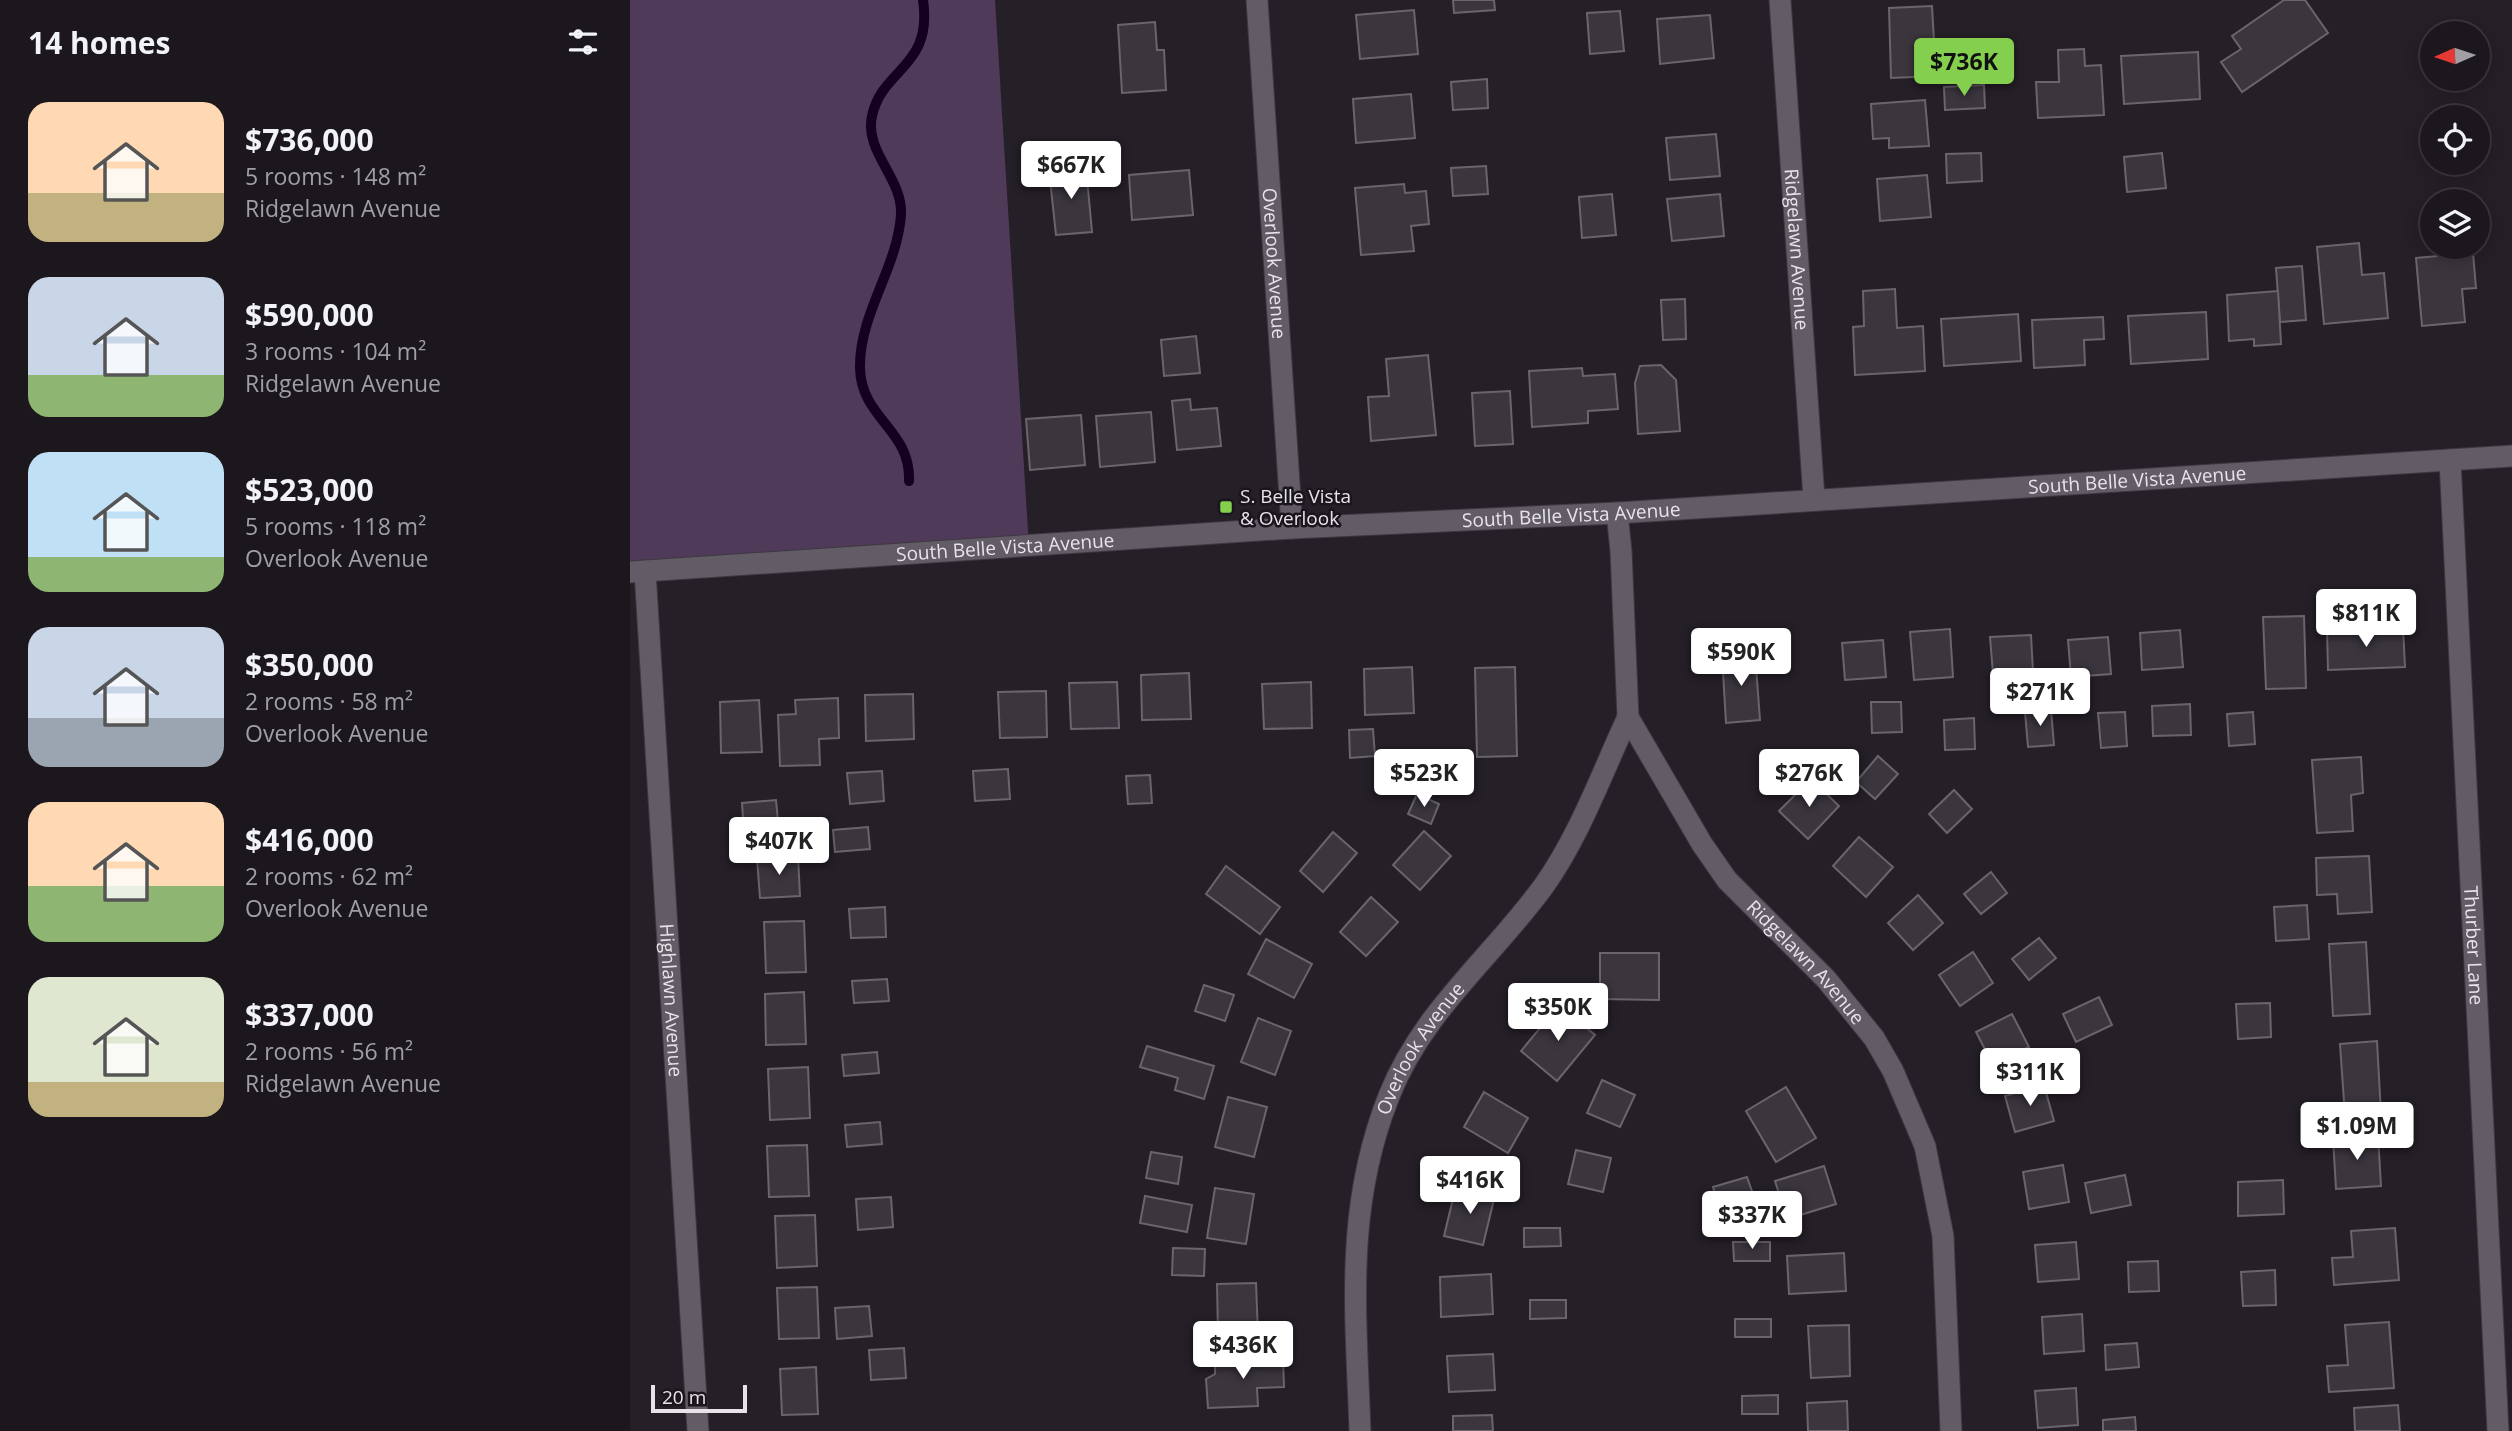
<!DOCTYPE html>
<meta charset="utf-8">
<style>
:root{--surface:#1c171d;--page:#252026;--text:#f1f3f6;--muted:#a09fa4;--line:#3a363b;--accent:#84d04e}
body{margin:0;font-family:"Open Sans",sans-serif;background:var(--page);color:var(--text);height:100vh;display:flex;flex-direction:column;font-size:26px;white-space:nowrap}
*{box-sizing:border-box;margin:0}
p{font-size:23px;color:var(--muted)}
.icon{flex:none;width:38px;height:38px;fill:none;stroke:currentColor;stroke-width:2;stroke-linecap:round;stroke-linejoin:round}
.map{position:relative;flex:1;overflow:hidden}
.sheet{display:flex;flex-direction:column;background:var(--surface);width:630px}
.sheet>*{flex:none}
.needle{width:46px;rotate:267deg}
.tools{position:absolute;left:1790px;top:21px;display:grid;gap:14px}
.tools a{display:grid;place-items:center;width:70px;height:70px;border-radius:50%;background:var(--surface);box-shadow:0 4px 18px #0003,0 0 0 2px var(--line);font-size:35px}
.scale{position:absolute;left:21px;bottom:18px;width:96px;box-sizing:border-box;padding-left:7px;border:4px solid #e7e3e9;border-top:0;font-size:19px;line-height:24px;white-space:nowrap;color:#e7e3e9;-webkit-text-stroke:5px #1b161e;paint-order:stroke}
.price{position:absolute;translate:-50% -60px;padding:0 16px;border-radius:7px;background:#fff;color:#222;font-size:23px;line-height:46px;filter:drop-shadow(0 2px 4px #0008)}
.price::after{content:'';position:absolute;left:50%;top:42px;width:21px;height:16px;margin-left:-10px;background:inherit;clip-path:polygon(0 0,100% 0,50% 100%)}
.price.selected{background:var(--accent);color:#111}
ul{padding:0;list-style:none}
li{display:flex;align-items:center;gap:21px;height:175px;padding:0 28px}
li span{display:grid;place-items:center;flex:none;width:196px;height:140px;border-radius:21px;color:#555}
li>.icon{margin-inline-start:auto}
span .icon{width:84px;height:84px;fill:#fffc;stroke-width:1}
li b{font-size:30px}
h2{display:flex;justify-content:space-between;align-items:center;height:84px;padding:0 28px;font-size:30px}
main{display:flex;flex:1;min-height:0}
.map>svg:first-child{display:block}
.green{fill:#503a5a}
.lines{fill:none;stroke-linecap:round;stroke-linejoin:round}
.stream{stroke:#160021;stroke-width:10}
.building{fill:#3b353e;stroke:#6a646d;stroke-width:2}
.street-casing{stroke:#3e3940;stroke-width:23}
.secondary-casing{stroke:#3e3940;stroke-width:23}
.street{stroke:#625c66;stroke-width:21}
.secondary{stroke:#625c66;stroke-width:21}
.poi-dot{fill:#84d04e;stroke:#1b161e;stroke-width:2.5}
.labels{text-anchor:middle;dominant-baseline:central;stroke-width:5;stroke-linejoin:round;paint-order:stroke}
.street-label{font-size:19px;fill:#e7e3e9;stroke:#1b161e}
.poi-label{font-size:19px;fill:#e7e3e9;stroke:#1b161e;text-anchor:start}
</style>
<main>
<section class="sheet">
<h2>14 homes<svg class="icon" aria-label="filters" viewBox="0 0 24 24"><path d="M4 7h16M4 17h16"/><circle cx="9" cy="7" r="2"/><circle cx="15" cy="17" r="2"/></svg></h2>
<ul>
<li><span style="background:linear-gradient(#ffd9b3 65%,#c2b280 0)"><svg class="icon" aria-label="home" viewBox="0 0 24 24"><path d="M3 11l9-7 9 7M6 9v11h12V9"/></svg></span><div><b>$736,000</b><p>5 rooms · 148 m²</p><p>Ridgelawn Avenue</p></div></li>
<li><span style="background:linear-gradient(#c9d6e8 70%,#8fb573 0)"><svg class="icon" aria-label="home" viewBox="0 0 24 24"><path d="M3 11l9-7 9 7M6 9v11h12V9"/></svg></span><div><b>$590,000</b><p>3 rooms · 104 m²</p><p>Ridgelawn Avenue</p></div></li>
<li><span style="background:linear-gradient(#bfe0f5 75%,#8fb573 0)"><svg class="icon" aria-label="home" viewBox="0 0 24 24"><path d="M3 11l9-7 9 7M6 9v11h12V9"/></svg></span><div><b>$523,000</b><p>5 rooms · 118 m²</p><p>Overlook Avenue</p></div></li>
<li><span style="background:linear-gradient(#c9d6e8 65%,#9aa5b1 0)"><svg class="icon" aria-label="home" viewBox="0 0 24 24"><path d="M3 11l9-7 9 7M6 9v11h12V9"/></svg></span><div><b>$350,000</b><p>2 rooms · 58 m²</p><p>Overlook Avenue</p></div></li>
<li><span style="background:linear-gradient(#ffd9b3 60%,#8fb573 0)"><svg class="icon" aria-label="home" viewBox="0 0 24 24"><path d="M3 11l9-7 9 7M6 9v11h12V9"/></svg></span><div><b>$416,000</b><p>2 rooms · 62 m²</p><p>Overlook Avenue</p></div></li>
<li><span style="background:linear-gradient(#dfe7d0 75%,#c2b280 0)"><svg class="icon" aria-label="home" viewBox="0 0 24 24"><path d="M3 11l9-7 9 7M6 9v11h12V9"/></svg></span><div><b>$337,000</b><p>2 rooms · 56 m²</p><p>Ridgelawn Avenue</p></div></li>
</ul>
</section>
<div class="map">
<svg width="1882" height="1431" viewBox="0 0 1882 1431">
<rect width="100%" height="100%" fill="#251f27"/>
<polygon class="green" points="0,0 365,0 399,547 0,572"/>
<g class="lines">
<path class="stream" d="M279 481C281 429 231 419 230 368 229 314 267 269 271 215 273 178 234 152 242 116 252 68 303 68 293 0"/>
</g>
<g class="building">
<polygon points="823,0 864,0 865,10 824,13"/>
<polygon points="1654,0 1675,0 1698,33 1612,92 1591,62 1611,49 1602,36"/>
<polygon points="1302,6 1306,76 1261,78 1259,8"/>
<polygon points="784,10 788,54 730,59 726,15"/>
<polygon points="990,11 994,51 960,54 957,13"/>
<polygon points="1080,15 1084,58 1030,64 1027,19"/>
<polygon points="525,22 527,50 534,50 536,90 492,93 488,25"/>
<polygon points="1454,49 1455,66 1471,65 1474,115 1408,118 1406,82 1429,82 1428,50"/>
<polygon points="1568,52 1570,99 1494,104 1491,56"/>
<polygon points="857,79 858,108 823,110 821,82"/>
<polygon points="1354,85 1355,108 1315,110 1314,87"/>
<polygon points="781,94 785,138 726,143 723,99"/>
<polygon points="1295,100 1299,146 1259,148 1259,138 1243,139 1241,104"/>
<polygon points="1086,134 1090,176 1040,180 1036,138"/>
<polygon points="1351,153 1352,181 1317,183 1316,154"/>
<polygon points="1532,153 1536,188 1497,192 1494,157"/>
<polygon points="856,166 858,194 823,196 821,168"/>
<polygon points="456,167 462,232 426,235 419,170"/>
<polygon points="559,170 563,215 502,220 499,175"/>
<polygon points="1297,175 1301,217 1250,221 1247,179"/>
<polygon points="774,184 775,193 796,191 799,224 781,226 784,251 731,255 725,188"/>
<polygon points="982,194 986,235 952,238 949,197"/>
<polygon points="1090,194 1094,236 1042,241 1037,199"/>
<polygon points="1729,243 1732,275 1754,273 1758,318 1694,324 1687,247"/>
<polygon points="1843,253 1846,288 1832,289 1835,322 1792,326 1786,258"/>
<polygon points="1672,266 1676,320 1650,322 1646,268"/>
<polygon points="1265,289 1267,328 1293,326 1295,371 1225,375 1223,327 1234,326 1233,291"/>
<polygon points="1648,291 1651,344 1624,346 1624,339 1599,341 1597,295"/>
<polygon points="1055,299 1056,339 1033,340 1031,300"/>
<polygon points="1576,312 1578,359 1501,364 1498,316"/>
<polygon points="1388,314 1391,361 1314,366 1311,319"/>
<polygon points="1473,317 1474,339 1454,340 1455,365 1404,368 1402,320"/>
<polygon points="566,336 570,373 534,376 531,340"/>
<polygon points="798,355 806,435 741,441 738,397 759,396 756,359"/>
<polygon points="1031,365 1046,380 1050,431 1008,434 1005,383 1010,366"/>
<polygon points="952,368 953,376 985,374 988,409 958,411 958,423 902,427 899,371"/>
<polygon points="880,391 883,444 845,446 842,393"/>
<polygon points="560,399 561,410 587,408 591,446 547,450 542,401"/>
<polygon points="521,412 525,462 470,467 466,416"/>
<polygon points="451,415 455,465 400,470 396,419"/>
<polygon points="1674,616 1676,688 1636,689 1633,617"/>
<polygon points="1773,627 1775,667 1698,670 1697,630"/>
<polygon points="1320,629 1323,677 1284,680 1280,632"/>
<polygon points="1550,630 1553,667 1512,670 1510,633"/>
<polygon points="1401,635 1403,672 1363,674 1360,637"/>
<polygon points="1478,637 1481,674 1441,677 1438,640"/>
<polygon points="1253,640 1256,677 1215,680 1212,643"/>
<polygon points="1125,653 1130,720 1096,723 1092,655"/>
<polygon points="782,667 784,713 735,715 734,669"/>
<polygon points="885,667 887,756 847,757 845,668"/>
<polygon points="559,673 561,719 512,720 511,675"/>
<polygon points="487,682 489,728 441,729 439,683"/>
<polygon points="681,682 682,728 634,729 632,684"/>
<polygon points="416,691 417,737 370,738 368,692"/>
<polygon points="283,694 284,739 236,741 235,695"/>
<polygon points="208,698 209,738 189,739 190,765 150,766 148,715 166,714 165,700"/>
<polygon points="129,700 132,752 91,753 90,702"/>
<polygon points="1241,702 1271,702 1272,732 1242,733"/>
<polygon points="1560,704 1561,735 1523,736 1522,706"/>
<polygon points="1421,710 1424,745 1398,747 1395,712"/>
<polygon points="1495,712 1497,746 1471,748 1468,713"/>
<polygon points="1623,712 1625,744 1599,746 1597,714"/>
<polygon points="1344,718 1345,749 1315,750 1314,720"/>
<polygon points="743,729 745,756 720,758 719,730"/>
<polygon points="1248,756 1268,774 1245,799 1226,782"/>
<polygon points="1731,757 1733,793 1721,795 1723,831 1687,833 1682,760"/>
<polygon points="378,769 380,799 345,801 343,771"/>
<polygon points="252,771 254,801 220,804 217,773"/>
<polygon points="520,775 522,803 498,804 496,776"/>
<polygon points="1181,779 1209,806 1178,839 1149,811"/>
<polygon points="1324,790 1342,809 1317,833 1299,814"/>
<polygon points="787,794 809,804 801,824 778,814"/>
<polygon points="146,800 149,831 114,833 112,803"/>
<polygon points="238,827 240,849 205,852 203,830"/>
<polygon points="794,831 821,856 790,890 763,865"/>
<polygon points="703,832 727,853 693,892 670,871"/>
<polygon points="1229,837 1263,867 1236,897 1203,866"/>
<polygon points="168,856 170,896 130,898 127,858"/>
<polygon points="1739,856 1742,912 1708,914 1707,894 1687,895 1686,858"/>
<polygon points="596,866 650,907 630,934 576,894"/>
<polygon points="1361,872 1377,893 1351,914 1334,894"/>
<polygon points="1288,895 1313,923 1283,950 1258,923"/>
<polygon points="741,897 768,922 736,956 710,932"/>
<polygon points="1677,905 1679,939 1646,941 1644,907"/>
<polygon points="255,907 256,937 221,938 219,909"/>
<polygon points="174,921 176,972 136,973 134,922"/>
<polygon points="1409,938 1426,958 1399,980 1382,959"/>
<polygon points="636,939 682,964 664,998 618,974"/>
<polygon points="1736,942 1740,1014 1703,1016 1699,944"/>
<polygon points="1343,952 1363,983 1330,1006 1309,975"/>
<polygon points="970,953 1029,953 1029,1000 970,999"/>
<polygon points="257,979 259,1001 224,1003 222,981"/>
<polygon points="574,985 604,995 595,1021 565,1011"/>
<polygon points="174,992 176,1044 136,1045 135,994"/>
<polygon points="1469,997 1482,1025 1446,1042 1433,1014"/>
<polygon points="1640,1003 1641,1037 1608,1039 1606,1004"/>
<polygon points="929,1005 965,1035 927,1081 891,1051"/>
<polygon points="1382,1014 1399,1047 1363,1065 1346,1032"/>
<polygon points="628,1018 661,1031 645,1075 611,1062"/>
<polygon points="1747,1041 1751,1114 1715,1116 1710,1044"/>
<polygon points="517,1046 584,1066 574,1099 545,1090 548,1078 510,1067"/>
<polygon points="247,1052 249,1073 214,1076 212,1055"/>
<polygon points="178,1067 180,1118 140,1120 138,1069"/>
<polygon points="972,1080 1005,1095 990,1127 957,1113"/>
<polygon points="1414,1085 1424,1121 1385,1132 1375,1096"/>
<polygon points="1156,1087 1186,1138 1146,1162 1116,1111"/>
<polygon points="854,1092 898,1118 878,1153 834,1127"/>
<polygon points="598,1097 637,1107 624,1157 585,1147"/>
<polygon points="250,1122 252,1144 217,1147 215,1125"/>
<polygon points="1748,1135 1751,1186 1706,1189 1703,1138"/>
<polygon points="177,1145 179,1196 139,1197 137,1146"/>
<polygon points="946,1150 981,1158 973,1192 938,1184"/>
<polygon points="521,1152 552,1157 548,1184 516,1178"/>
<polygon points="1433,1165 1439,1202 1399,1209 1393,1172"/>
<polygon points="1194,1166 1206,1204 1157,1219 1145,1181"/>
<polygon points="1495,1175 1501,1205 1461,1213 1455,1183"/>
<polygon points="1117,1177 1123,1194 1088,1205 1083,1187"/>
<polygon points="1653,1180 1654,1214 1608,1216 1608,1182"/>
<polygon points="826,1186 865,1195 853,1245 814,1236"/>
<polygon points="585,1188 624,1194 616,1244 577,1238"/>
<polygon points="515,1196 562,1205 557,1232 510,1223"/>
<polygon points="261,1197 263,1227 228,1230 226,1199"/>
<polygon points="185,1215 187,1266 147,1268 145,1216"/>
<polygon points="894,1228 930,1228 931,1246 894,1247"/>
<polygon points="1765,1228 1769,1280 1704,1285 1702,1258 1723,1257 1721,1231"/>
<polygon points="1103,1242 1140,1242 1140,1261 1104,1261"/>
<polygon points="1446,1242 1449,1279 1408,1282 1405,1245"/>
<polygon points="543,1248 575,1249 574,1276 542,1275"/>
<polygon points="1214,1253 1216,1291 1159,1294 1157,1256"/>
<polygon points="1528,1261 1529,1291 1499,1292 1498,1262"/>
<polygon points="1645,1270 1646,1305 1613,1306 1611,1272"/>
<polygon points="861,1274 863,1314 811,1317 810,1277"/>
<polygon points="626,1283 628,1334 588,1335 587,1284"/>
<polygon points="187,1287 189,1338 149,1339 147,1288"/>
<polygon points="900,1300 936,1300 936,1318 900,1319"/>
<polygon points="239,1306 242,1336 207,1339 205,1308"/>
<polygon points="1452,1314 1454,1351 1414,1354 1412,1317"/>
<rect x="1105" y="1319" width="36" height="18"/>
<polygon points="1759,1322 1764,1388 1699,1392 1697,1366 1718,1365 1715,1325"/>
<polygon points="1219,1325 1220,1376 1181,1378 1178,1326"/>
<polygon points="1507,1343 1509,1367 1476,1370 1475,1345"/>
<polygon points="274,1348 276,1378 241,1380 239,1350"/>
<polygon points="863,1354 865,1390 819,1392 817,1356"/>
<polygon points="653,1357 654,1387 627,1388 628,1406 578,1408 576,1379 585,1374 585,1359"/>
<polygon points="186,1367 188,1414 152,1415 150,1369"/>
<polygon points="1446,1388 1448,1425 1408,1428 1405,1391"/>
<polygon points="1148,1395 1148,1414 1112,1414 1112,1396"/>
<polygon points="1217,1401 1218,1431 1178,1431 1177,1403"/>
<polygon points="1768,1405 1770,1431 1725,1431 1724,1408"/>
<polygon points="862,1415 863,1431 823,1431 823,1416"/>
<polygon points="1505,1417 1506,1431 1473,1431 1473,1420"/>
</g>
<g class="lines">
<defs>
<g id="street">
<path id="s1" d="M627 0 662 528"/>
<path id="s2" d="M1150 0 1184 499"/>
<path id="s3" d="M1820 460 1868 1431"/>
<path id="s4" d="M987 513 991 551 998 717 1072 844 1097 880 1196 979 1244 1038 1263 1071 1295 1146 1313 1236 1321 1431"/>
<path id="s5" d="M15 571 68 1431"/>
<path id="s6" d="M730 1431C726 1313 714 1209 759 1096 792 1012 861 958 913 887 949 837 972 773 998 717"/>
</g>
<g id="secondary">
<path id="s7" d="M0 572 662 528 987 513 1882 456"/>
</g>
</defs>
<use href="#street" class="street-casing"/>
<use href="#secondary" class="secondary-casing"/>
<use href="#street" class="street"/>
<use href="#secondary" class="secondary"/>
</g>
<rect class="poi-dot" x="589" y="500" width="14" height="14" rx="3.5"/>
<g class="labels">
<g class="street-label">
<text stroke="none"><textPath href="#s2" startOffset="250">Ridgelawn Avenue</textPath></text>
<text stroke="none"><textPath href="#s1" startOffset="264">Overlook Avenue</textPath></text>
<text stroke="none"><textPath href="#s7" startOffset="1510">South Belle Vista Avenue</textPath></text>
<text stroke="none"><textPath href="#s7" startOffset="943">South Belle Vista Avenue</textPath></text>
<text stroke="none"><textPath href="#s7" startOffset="376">South Belle Vista Avenue</textPath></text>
<text stroke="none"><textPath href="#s3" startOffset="486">Thurber Lane</textPath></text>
<text stroke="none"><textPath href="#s4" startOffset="509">Ridgelawn Avenue</textPath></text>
<text stroke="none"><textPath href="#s5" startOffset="430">Highlawn Avenue</textPath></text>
<text stroke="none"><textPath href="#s6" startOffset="396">Overlook Avenue</textPath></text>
</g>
<g class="poi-label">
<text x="610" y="496">S. Belle Vista<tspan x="610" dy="22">&amp; Overlook</tspan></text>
</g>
</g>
</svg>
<div class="tools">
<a><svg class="needle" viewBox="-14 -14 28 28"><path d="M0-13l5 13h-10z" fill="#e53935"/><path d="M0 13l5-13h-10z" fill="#a09fa4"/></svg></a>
<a><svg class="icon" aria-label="locate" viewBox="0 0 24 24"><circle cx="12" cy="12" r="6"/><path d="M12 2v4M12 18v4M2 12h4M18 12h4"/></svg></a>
<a><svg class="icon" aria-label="layers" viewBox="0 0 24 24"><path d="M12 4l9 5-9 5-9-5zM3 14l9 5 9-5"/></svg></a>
</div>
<div class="scale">20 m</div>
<b class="price selected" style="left:1334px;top:98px">$736K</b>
<b class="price" style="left:441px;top:201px">$667K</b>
<b class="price" style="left:1736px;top:649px">$811K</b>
<b class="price" style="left:1111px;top:688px">$590K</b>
<b class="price" style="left:1410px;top:728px">$271K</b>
<b class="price" style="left:794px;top:809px">$523K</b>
<b class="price" style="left:1179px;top:809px">$276K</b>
<b class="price" style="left:149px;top:877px">$407K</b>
<b class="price" style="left:928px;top:1043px">$350K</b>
<b class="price" style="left:1400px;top:1108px">$311K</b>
<b class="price" style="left:1727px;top:1162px">$1.09M</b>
<b class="price" style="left:840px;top:1216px">$416K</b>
<b class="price" style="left:1122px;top:1251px">$337K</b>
<b class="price" style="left:613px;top:1381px">$436K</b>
</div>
</main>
